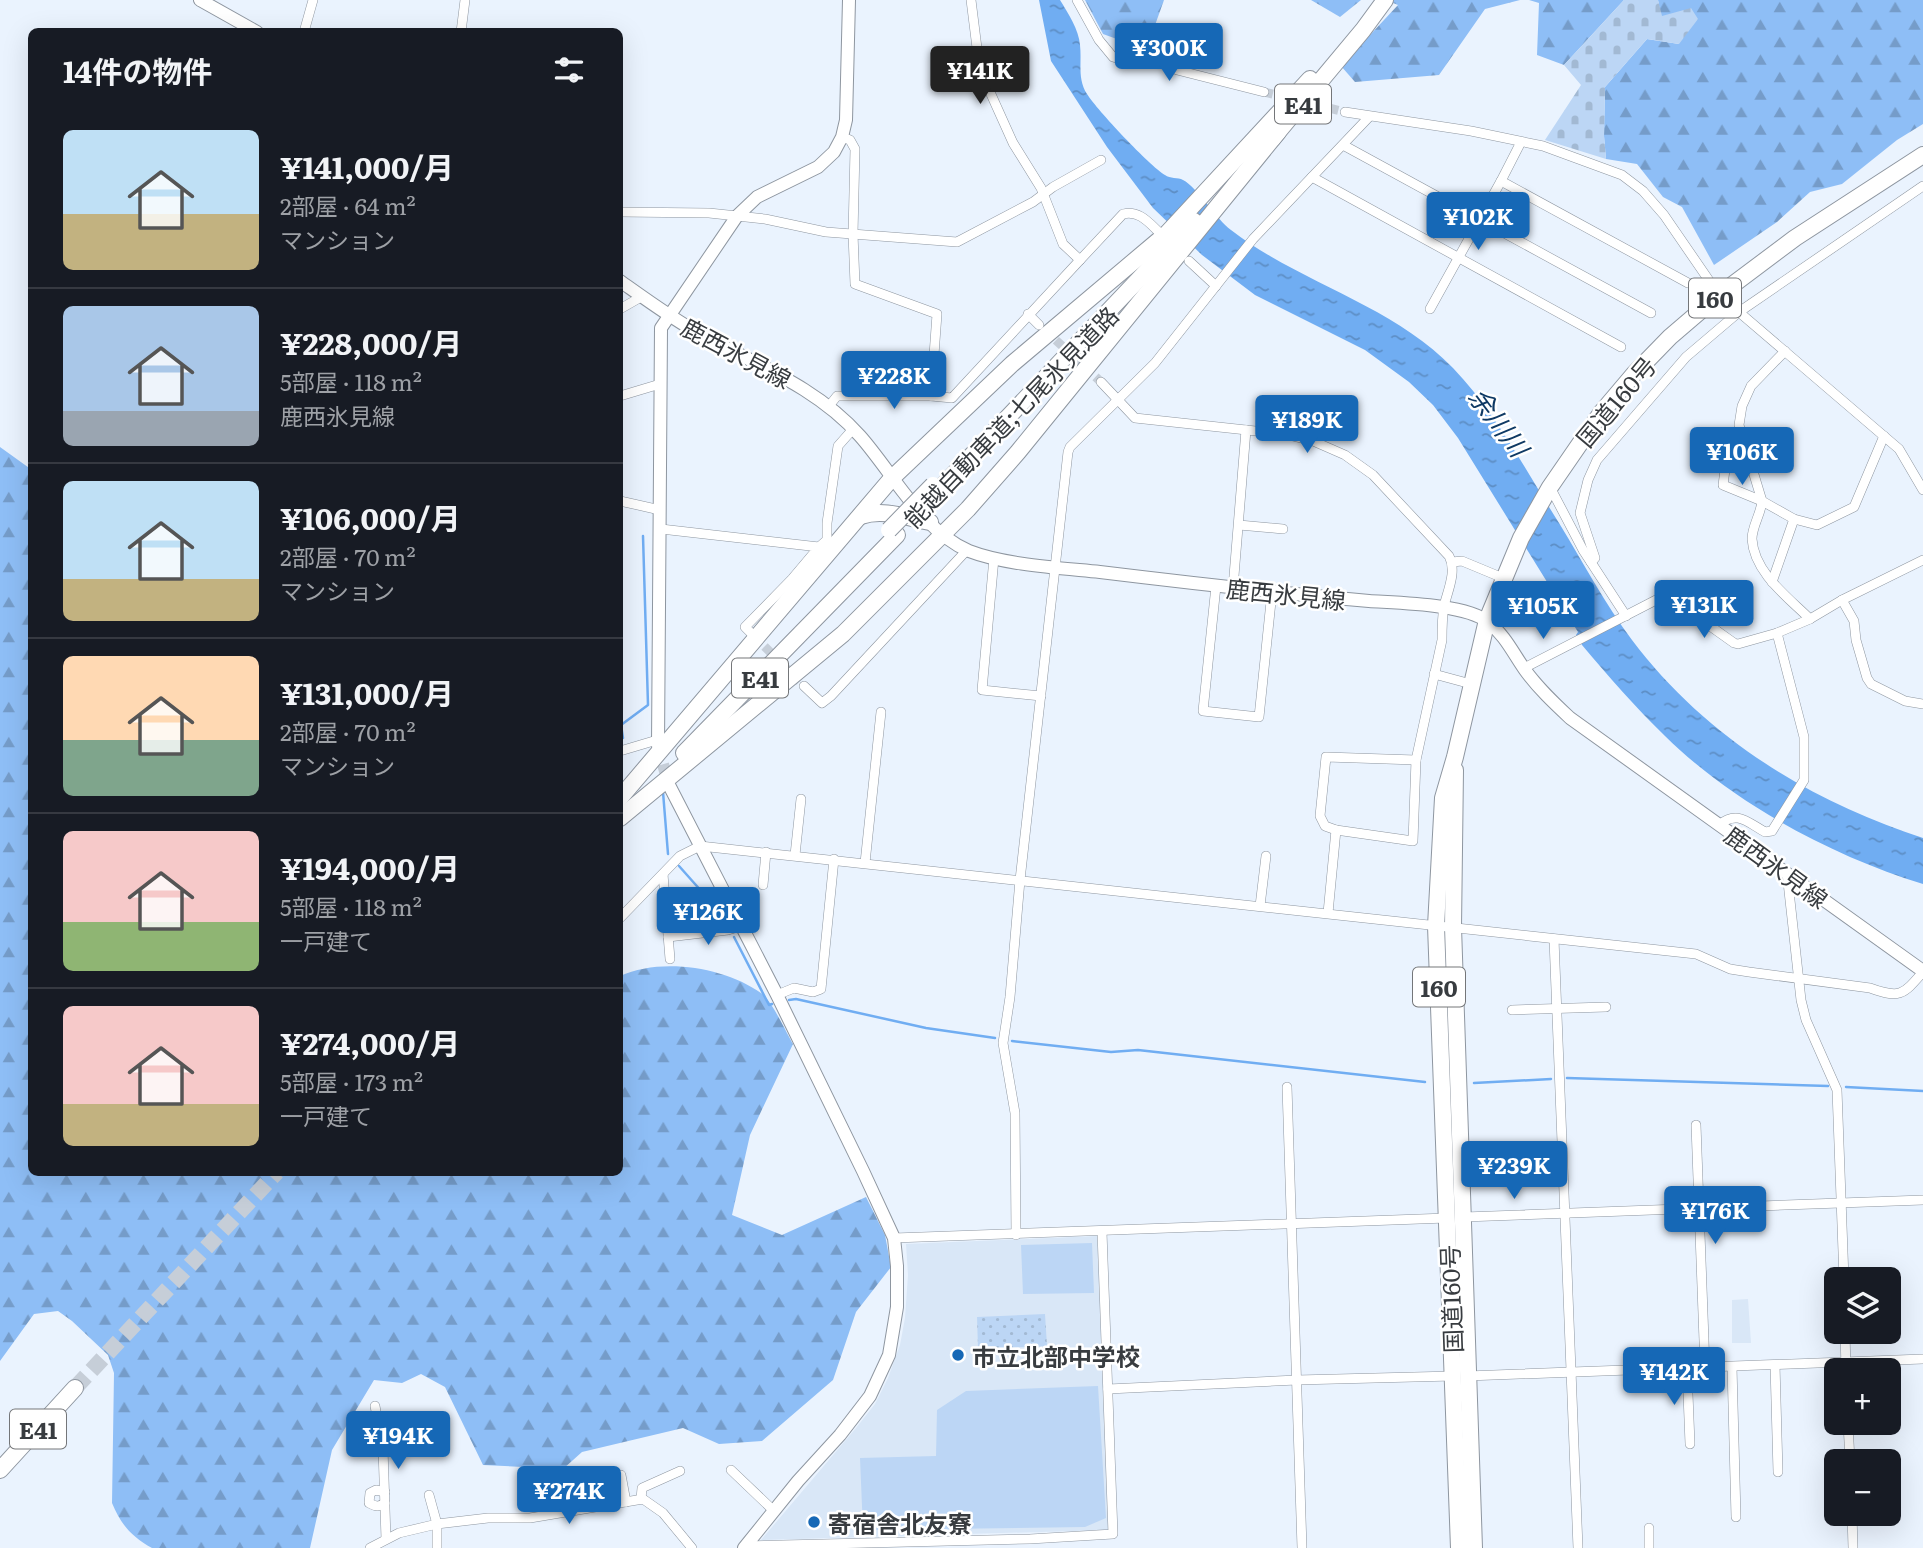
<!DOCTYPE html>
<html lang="ja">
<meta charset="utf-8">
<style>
:root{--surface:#171b24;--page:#20242c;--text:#f1f3f6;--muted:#9ea1a6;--line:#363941;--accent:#1668b6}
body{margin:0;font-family:Literata,"Noto Sans JP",serif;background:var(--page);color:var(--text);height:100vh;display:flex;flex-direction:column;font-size:26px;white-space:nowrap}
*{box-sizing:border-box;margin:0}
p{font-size:23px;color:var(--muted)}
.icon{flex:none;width:38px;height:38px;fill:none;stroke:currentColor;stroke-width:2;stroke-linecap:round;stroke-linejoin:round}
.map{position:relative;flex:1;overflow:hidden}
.side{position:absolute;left:28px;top:28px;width:595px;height:1148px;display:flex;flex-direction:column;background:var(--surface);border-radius:10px;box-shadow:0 7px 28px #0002}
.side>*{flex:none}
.buttons{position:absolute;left:1824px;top:1267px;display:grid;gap:14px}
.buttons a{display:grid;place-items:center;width:77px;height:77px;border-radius:10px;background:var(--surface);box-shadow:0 7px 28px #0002;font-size:35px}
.price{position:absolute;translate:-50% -60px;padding:0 16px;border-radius:7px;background:var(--accent);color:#fff;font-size:23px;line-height:46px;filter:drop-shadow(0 2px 4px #0008)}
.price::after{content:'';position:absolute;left:50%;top:42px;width:21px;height:16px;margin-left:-10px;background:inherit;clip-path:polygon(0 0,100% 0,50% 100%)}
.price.current{background:#222;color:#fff}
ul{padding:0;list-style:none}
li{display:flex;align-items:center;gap:21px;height:175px;padding:0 35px}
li+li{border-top:2px solid var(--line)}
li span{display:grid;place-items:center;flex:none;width:196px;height:140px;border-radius:10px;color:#555}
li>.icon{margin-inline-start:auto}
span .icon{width:84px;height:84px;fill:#fffc;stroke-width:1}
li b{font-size:30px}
h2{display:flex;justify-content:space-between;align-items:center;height:84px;padding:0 35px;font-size:30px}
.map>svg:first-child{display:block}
.built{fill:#d9e7f7}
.grass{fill:url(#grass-dots)}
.forest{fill:url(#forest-firs)}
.cemetery{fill:url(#cemetery-stones)}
.pitch{fill:#bcd6f5}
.water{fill:url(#water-ripples)}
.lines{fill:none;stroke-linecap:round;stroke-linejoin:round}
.stream{stroke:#70adf2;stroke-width:2.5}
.street-tunnel{stroke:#c6ced8;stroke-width:9;stroke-dasharray:9 4.5;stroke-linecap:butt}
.secondary-tunnel{stroke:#c6ced8;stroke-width:12;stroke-dasharray:12 6;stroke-linecap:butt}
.highway-tunnel{stroke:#c6ced8;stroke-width:16;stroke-dasharray:16 8;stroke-linecap:butt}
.street-casing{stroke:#8e96a0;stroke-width:10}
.secondary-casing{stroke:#8e96a0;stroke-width:14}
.highway-casing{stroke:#8e96a0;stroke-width:18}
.street{stroke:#fff;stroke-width:9}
.secondary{stroke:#fff;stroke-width:12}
.highway{stroke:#fff;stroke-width:16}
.highway-bridge-casing{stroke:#8e96a0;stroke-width:18;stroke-linecap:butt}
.highway-bridge{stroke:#fff;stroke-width:16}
.poi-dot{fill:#1668b6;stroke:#fff;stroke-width:2.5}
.labels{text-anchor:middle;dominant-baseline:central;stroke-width:5;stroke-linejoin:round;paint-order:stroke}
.shield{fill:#fff;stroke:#747679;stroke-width:2}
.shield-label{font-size:23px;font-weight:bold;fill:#383c40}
.street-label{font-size:24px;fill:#383c40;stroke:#fff}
.poi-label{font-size:24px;font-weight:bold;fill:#383c40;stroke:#fff;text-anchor:start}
.water-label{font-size:26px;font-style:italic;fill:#0e3964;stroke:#fff}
</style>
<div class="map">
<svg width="1923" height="1548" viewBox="0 0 1923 1548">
<defs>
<pattern id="grass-dots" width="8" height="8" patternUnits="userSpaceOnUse" patternTransform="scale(1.75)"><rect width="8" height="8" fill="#bcd6f5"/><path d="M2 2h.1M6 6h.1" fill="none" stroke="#a2b9d3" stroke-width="1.8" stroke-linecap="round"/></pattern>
<pattern id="forest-firs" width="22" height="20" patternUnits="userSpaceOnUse" patternTransform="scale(1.75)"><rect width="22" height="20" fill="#8ebef6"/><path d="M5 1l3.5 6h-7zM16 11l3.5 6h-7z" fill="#759cc9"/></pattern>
<pattern id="cemetery-stones" width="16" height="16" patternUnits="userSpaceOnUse" patternTransform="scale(1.75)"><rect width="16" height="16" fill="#bcd6f5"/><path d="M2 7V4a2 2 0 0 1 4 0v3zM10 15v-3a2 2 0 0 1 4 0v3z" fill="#a2b9d3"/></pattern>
<pattern id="water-ripples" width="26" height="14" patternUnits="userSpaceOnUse" patternTransform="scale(1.75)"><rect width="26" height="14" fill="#70adf2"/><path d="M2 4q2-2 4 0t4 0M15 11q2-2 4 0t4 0" fill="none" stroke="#5d8ec5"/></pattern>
</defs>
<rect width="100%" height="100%" fill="#eaf3fe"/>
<g class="built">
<polygon points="1097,1236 1106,1394 1109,1530 761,1540 856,1428 875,1404 888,1378 900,1345 905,1318 908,1275 906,1244"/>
<polygon points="1748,1299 1751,1343 1732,1343 1732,1300"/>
</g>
<polygon class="grass" points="1045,1314 1047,1346 978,1349 977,1317"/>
<g class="forest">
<polygon points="1085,0 1164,0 1154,28 1125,42 1103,34"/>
<polygon points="1311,0 1361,0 1340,17"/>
<polygon points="1386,0 1520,0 1485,9 1439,75 1355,82 1341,66 1398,5"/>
<polygon points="1529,0 1624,0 1564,65 1537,55 1539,3"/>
<polygon points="1658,0 1923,0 1923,124 1897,140 1842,184 1810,192 1777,222 1714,265 1682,207 1663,197 1637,164 1606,159 1604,136 1605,87 1647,39 1679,44 1661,16"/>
<path d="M0 447 32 470V1172H620V976C661 957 725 967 761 993 772 1001 786 1032 793 1044L750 1135 732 1215 782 1235 866 1197 885 1235 891 1267 856 1312 833 1380 762 1441 719 1444 683 1428 582 1452 563 1469 483 1465 445 1387 421 1374 402 1383 374 1380 332 1450 310 1548H152C132 1537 121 1525 112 1503L114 1373 108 1355 72 1321 58 1311 34 1314 0 1361Z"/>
</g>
<polygon class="cemetery" points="1624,0 1658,0 1662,16 1691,8 1698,19 1679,44 1647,39 1605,87 1604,136 1606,159 1545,140 1581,85 1564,65"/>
<g class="pitch">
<polygon points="1092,1243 1094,1293 1023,1294 1021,1245"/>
<polygon points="1098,1386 1106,1518 1085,1527 863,1530 860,1458 936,1456 937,1410 966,1391"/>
</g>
<path class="water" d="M1039 0H1060C1068 13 1079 30 1080 45 1082 63 1077 78 1087 94 1097 110 1150 166 1165 175 1170 179 1178 177 1183 180 1197 187 1216 219 1231 230 1301 284 1391 304 1453 368 1496 413 1526 471 1559 523 1583 562 1605 604 1632 640 1705 737 1810 801 1923 838V884C1832 856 1733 803 1665 736 1636 708 1609 677 1582 645L1576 635 1578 632 1458 438 1433 405 1409 382 1365 350 1255 295 1202 255 1153 208 1107 147 1051 61Z"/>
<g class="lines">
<g class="stream">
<polyline points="623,738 621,725 648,705 643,536"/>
<polyline points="663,792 668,854"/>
<polyline points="679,866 719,911 727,924"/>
<polyline points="734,937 769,1005 772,1004"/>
<polyline points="789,1000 796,999 926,1028 995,1038"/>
<polyline points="1012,1041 1111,1052 1138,1050 1425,1082"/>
<polyline points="1567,1078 1828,1086"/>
<polyline points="1474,1083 1551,1079"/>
<polyline points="1846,1087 1923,1091"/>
</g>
<g class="street-tunnel">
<polyline points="1264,92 1345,112"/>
<polyline points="1046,331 1101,382"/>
<polyline points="755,637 804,686"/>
</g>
<polyline class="secondary-tunnel" points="658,747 669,785"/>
<polyline class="highway-tunnel" points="75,1388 277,1172"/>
<defs>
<g id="street">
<polyline points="1077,0 1099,40 1113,57 1136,64 1159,62 1177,70 1264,92"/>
<polyline points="304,32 313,0"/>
<polyline points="461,32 465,0"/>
<polyline points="1345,112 1471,131 1543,146 1622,175 1643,191 1664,215 1719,295 1899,449 1923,490"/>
<polyline points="842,137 850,140 855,149 853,234 855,284 937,314 931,396"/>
<polyline points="1521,142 1501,181 1688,283"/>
<polyline points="1343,145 1651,313"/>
<polyline points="1312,177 1621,347"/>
<polyline points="620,212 709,213 765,219 826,232 957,242 1033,202 1053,187 1101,160"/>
<path d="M1080 260 1123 214C1140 210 1149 223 1161 234"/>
<polyline points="1189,261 1216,286"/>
<polyline points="620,309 641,297"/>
<polyline points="1430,309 1501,181"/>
<polyline points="1028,314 1039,325"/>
<path d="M1785 351 1751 386 1742 406 1739 425 1762 501C1761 514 1752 526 1752 539 1754 573 1789 598 1810 619"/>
<path d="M1101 382 1135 418 1284 434 1313 441 1345 455 1373 475 1449 556C1457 571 1448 590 1444 606 1442 618 1442 629 1442 640L1416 760 1413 841 1336 830 1328 913"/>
<polyline points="620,396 660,384"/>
<polyline points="829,406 837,396 931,396 952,398 1080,260 1063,244 1041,188 1013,143 990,92 979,64 971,0"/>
<polyline points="1725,470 1723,485 1762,501 1794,519 1817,525 1854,507 1884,436"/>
<polyline points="1550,487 1583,550 1626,616"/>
<polyline points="620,501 660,510"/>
<polyline points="1239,525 1283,529"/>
<polyline points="661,529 819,547 792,579 745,627 751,633"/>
<polyline points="819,547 827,540 827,523 838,446 853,429"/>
<polyline points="994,558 982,690 1041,696"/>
<polyline points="1452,562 1462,561 1503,578"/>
<polyline points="1591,562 1595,558 1580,513 1588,480 1597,460 1686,357 1739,312 1923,186"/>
<polyline points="1772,582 1794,519"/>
<polyline points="1216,586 1203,711 1259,717 1272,592"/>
<polyline points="1233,588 1246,430"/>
<polyline points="1842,600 1854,621 1856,640 1867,678 1871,684 1905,701 1923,704"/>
<polyline points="1524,668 1656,600 1665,598 1675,601 1734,643 1738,644 1777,633 1810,619 1842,600 1923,560"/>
<polyline points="1434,674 1471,684"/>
<polyline points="804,686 822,703 831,696 967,550"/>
<polyline points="620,751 657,740"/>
<path d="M1719 825C1737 810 1747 822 1765 832L1772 831 1804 780V737L1777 633"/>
<polyline points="1336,830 1325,826 1320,816 1326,757 1416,760"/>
<polyline points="795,855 801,799"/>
<polyline points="865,863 881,712"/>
<polyline points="1787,873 1801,1000 1806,1020 1837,1090 1844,1279"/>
<polyline points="663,874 670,959"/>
<polyline points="763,885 766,852"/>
<polyline points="1260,906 1266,856"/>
<path d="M620 918 680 856 700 846 1696 954 1730 969 1749 972 1870 988C1900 999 1903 995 1923 972"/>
<polyline points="668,937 728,930 741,926"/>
<polyline points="1554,939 1578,1548"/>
<polyline points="777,995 794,988 813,992 821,989 834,859"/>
<polyline points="1512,1010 1606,1007"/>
<polyline points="1287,1087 1302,1548"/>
<polyline points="1696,1125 1705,1368"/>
<polyline points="1464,1217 1923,1200"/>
<polyline points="1016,1235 1015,1113 1003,1043 1010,997 1020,880 1068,452 1070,447 1155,363 1253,239 1369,117"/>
<polyline points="894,1238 1447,1218"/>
<polyline points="1845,1332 1846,1370"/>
<polyline points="1775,1365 1778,1472"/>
<polyline points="1732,1367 1736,1517"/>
<polyline points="1687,1369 1690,1444"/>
<polyline points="1467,1376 1923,1359"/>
<polyline points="1108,1389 1297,1380 1453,1376"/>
<polyline points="375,1406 383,1448 386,1539"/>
<polyline points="1848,1423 1850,1461"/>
<polyline points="731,1470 774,1511"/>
<polyline points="621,1475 626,1502"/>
<path d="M385 1492 376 1490 370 1493 369 1503C376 1507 379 1507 385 1503"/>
<polyline points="429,1495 437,1524 437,1548"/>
<polyline points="641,1499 642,1488 680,1471"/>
<polyline points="1852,1514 1853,1548"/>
<polyline points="1649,1528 1649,1548"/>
<polyline points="745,1546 1030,1539 1113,1534 1102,1232"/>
<polyline points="370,1548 399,1533 437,1524 488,1518 530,1518 643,1499 663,1513 692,1548"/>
</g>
<g id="secondary">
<polyline points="200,0 257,32"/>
<path d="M620 281C644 298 667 315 693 330 751 363 815 385 860 436 892 472 923 532 969 551 1005 565 1061 568 1100 572 1190 583 1279 593 1369 601 1399 603 1466 604 1488 622 1505 635 1513 653 1525 670 1538 688 1554 703 1570 718L1923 971"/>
<polyline points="658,746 661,328 737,216 757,197 818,167 834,152 842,137 846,120 849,0"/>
<polyline points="669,785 777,995 863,1171 894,1238 897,1266 897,1307 889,1355 870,1396 840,1435 798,1481 744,1548"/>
</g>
<g id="highway">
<polyline points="1272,139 1363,30 1385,0"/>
<polyline points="1159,242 1310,79"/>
<polyline points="938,491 1194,221"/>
<path d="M861 516C883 508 908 518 930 522"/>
<polyline points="684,753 897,535"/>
<polyline points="1455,770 1453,927 1474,1548"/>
<polyline points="620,798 892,478 1012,364 1165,235"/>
<polyline points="620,818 843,634 968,509 1018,452 1278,132"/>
<polyline points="0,1470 75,1388"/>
<polyline points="1459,1548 1436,926 1443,798 1455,757 1487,620 1521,538 1550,487 1601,413 1634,374 1670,337 1719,295 1795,238 1923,155"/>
</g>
</defs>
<use href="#street" class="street-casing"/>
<use href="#secondary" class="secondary-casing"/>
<use href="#highway" class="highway-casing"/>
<use href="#street" class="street"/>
<use href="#secondary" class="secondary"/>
<use href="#highway" class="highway"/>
<defs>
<polyline id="highway-bridge" points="889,530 933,485"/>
</defs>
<use href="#highway-bridge" class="highway-bridge-casing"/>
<use href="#highway-bridge" class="highway-bridge"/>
</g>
<g class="poi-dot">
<circle cx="958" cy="1355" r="7"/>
<circle cx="814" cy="1522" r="7"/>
</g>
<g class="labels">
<g class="shield">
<rect x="1275" y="84.5" width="56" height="39" rx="5"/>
<rect x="1689" y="278.5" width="52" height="39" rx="5"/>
<rect x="732" y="658.5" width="56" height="39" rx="5"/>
<rect x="1413" y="967.5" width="52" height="39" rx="5"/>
<rect x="10" y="1409.5" width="56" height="39" rx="5"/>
</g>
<g class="shield-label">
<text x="1303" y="104">E41</text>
<text x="1715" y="298">160</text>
<text x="760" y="678">E41</text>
<text x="1439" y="987">160</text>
<text x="38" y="1429">E41</text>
</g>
<g class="street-label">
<text transform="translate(737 352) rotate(28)">鹿西氷見線</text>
<text transform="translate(1615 401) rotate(-50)">国道160号</text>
<text transform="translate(1010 416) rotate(-46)">能越自動車道;七尾氷見道路</text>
<text transform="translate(1286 593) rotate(6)">鹿西氷見線</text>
<text transform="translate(1777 866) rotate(36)">鹿西氷見線</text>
<text transform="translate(1450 1299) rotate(-92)">国道160号</text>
</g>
<g class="poi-label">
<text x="972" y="1355">市立北部中学校</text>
<text x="828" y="1522">寄宿舎北友寮</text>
</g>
<g class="water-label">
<text transform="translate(1500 421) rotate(53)">余川川</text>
</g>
</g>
</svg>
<div class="buttons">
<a><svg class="icon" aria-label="layers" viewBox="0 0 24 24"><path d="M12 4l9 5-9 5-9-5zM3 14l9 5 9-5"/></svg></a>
<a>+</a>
<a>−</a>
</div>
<b class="price" style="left:1169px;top:83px">¥300K</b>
<b class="price current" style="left:980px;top:106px">¥141K</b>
<b class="price" style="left:1478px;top:252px">¥102K</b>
<b class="price" style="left:894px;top:411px">¥228K</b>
<b class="price" style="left:1307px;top:455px">¥189K</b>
<b class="price" style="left:1742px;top:487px">¥106K</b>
<b class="price" style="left:1704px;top:640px">¥131K</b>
<b class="price" style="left:1543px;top:641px">¥105K</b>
<b class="price" style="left:708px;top:947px">¥126K</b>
<b class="price" style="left:1514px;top:1201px">¥239K</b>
<b class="price" style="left:1715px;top:1246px">¥176K</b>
<b class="price" style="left:1674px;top:1407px">¥142K</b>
<b class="price" style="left:398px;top:1471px">¥194K</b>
<b class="price" style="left:569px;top:1526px">¥274K</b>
<section class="side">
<h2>14件の物件<svg class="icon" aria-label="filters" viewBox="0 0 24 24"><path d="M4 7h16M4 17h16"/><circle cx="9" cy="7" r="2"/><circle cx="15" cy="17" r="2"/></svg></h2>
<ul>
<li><span style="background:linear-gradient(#bfe0f5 60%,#c2b280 0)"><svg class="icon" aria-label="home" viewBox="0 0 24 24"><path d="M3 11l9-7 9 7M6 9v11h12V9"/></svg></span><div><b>¥141,000/月</b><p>2部屋 · 64 m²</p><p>マンション</p></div></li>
<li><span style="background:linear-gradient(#a9c7e8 75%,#9aa5b1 0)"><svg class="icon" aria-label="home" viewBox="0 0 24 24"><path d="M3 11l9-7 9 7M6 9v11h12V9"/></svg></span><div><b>¥228,000/月</b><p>5部屋 · 118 m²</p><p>鹿西氷見線</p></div></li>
<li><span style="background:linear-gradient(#bfe0f5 70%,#c2b280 0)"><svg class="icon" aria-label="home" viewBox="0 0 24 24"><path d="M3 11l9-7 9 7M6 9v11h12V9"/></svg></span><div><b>¥106,000/月</b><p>2部屋 · 70 m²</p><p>マンション</p></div></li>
<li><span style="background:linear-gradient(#ffd9b3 60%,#7fa58c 0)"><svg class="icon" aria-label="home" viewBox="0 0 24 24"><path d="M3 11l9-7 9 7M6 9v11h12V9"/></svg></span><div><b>¥131,000/月</b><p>2部屋 · 70 m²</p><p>マンション</p></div></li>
<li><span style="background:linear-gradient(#f6c9c9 65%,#8fb573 0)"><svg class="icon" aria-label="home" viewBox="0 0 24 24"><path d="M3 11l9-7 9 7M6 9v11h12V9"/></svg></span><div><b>¥194,000/月</b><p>5部屋 · 118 m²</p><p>一戸建て</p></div></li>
<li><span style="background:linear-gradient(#f6c9c9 70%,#c2b280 0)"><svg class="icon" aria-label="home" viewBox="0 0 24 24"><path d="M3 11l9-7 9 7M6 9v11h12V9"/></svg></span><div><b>¥274,000/月</b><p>5部屋 · 173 m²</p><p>一戸建て</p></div></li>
</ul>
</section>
</div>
